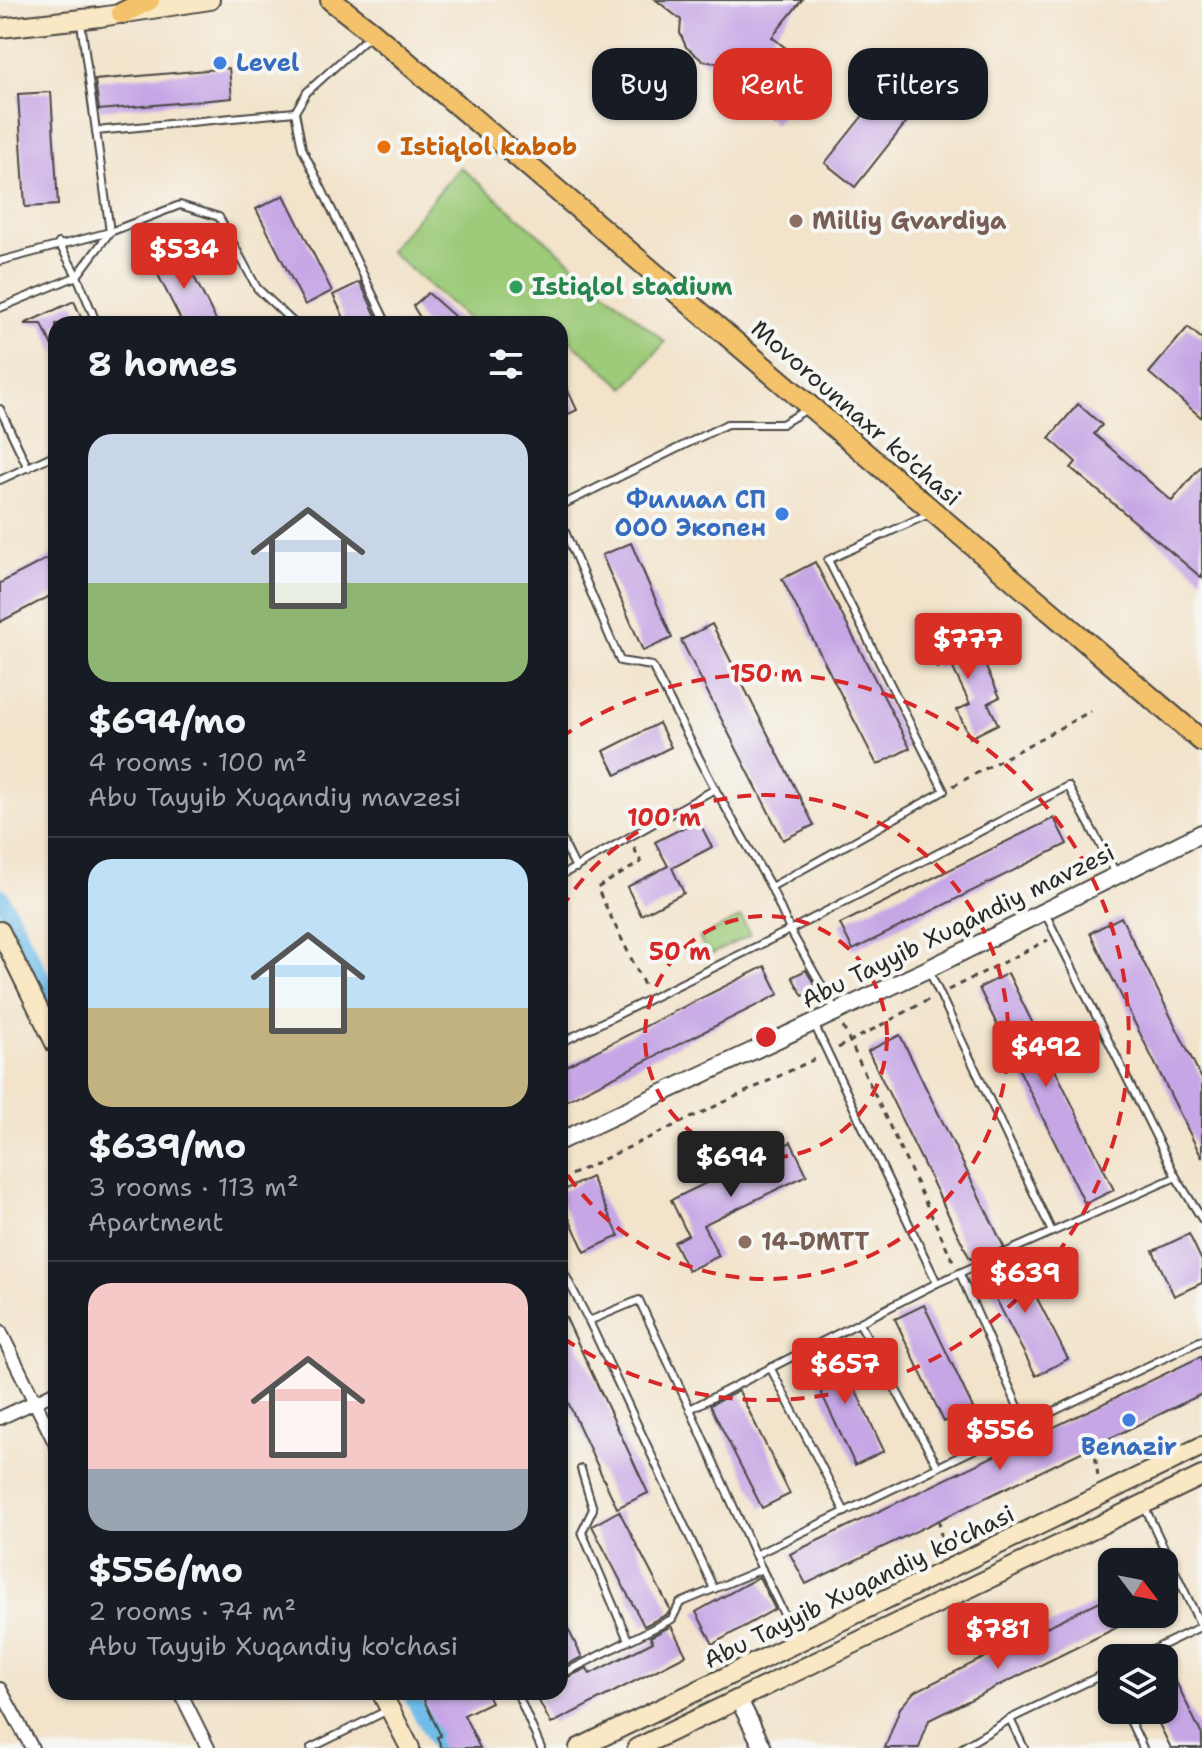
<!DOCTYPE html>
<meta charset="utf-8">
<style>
:root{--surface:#171b24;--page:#20242c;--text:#f1f3f6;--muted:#9ea1a6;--line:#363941;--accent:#d93025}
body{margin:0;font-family:"Shantell Sans",sans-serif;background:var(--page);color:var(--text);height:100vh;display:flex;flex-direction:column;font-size:30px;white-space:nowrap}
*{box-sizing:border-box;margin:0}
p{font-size:26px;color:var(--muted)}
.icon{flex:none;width:44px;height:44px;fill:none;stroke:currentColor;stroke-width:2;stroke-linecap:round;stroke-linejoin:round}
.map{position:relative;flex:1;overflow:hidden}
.drawer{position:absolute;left:48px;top:316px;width:520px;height:1384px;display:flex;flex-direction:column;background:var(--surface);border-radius:24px;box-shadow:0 2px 6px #0004}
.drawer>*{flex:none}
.hud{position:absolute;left:592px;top:48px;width:490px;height:72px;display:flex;gap:16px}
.needle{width:52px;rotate:122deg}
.controls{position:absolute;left:1098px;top:1548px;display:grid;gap:16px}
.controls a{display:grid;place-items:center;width:80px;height:80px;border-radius:16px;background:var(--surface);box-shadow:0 2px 6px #0004;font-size:40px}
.price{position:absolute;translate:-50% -68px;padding:0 18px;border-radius:8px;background:var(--accent);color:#fff;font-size:26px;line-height:52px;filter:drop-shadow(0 2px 4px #0008)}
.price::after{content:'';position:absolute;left:50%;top:48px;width:24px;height:18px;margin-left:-12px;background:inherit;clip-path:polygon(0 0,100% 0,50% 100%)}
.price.active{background:#222;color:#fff}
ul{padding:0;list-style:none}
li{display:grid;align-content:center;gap:16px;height:424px;padding:0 40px}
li+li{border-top:2px solid var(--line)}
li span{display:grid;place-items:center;height:248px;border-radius:24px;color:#555}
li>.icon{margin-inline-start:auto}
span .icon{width:144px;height:144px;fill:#fffc;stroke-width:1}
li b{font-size:34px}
h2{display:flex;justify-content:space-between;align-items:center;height:96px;padding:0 40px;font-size:34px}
.tag{padding:0 28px;border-radius:24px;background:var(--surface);box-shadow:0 2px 6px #0004;font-size:28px;line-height:72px}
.tag.active{background:var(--accent);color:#fff}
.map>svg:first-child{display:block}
.green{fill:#9dcb7a;stroke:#647b52;stroke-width:2}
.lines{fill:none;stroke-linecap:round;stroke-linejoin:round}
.canal{stroke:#70bdea;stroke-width:16}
.building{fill:#c6a6e5}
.service-casing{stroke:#494743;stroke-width:10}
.minor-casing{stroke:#494743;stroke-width:16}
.tertiary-casing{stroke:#494743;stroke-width:20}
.secondary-casing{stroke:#494743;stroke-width:22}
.trunk-casing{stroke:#494743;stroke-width:24}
.path{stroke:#494743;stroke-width:3;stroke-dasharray:6 6;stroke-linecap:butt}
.service{stroke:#fff;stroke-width:6}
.minor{stroke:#fff;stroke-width:12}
.tertiary{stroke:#fff;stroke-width:16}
.secondary{stroke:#fae7c3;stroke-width:18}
.trunk{stroke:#f3c26a;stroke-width:20}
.ring{fill:none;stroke:#d62828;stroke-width:4;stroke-dasharray:14 10}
.shop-dot{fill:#3f7fe0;stroke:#f6f6f2;stroke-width:3}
.food-dot{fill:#e8710a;stroke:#f6f6f2;stroke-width:3}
.education-dot{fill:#8d6e63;stroke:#f6f6f2;stroke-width:3}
.leisure-dot{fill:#2e9e5b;stroke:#f6f6f2;stroke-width:3}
.labels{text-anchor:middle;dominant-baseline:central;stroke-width:8;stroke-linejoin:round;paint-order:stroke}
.shop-label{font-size:24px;font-weight:bold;fill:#366cbe;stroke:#f6f6f2;text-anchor:start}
.food-label{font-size:24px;font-weight:bold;fill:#c56008;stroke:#f6f6f2;text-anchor:start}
.education-label{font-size:24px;font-weight:bold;fill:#785e54;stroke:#f6f6f2;text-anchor:start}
.leisure-label{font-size:24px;font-weight:bold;fill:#27864d;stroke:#f6f6f2;text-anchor:start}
.street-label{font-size:24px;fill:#2b2b2b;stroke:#f6f6f2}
.centre{fill:#d62828;stroke:#f6f6f2;stroke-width:4}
.ring-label{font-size:24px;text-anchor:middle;font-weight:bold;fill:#d62828;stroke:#f6f6f2;stroke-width:8;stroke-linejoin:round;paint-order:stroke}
</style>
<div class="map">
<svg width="1202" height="1748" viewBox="0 0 1202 1748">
<rect width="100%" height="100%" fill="#f6f6f2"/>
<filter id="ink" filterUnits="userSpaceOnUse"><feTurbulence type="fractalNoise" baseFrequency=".0125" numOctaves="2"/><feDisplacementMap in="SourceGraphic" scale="16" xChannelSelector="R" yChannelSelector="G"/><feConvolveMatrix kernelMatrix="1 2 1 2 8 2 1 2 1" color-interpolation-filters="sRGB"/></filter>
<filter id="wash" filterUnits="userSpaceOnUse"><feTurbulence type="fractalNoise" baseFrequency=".006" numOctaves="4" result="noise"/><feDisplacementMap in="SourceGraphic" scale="32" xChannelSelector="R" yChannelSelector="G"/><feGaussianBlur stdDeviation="1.8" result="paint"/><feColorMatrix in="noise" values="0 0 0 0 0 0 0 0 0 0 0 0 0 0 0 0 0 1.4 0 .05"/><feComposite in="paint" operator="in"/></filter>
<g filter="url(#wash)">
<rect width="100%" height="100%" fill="#f2e3ca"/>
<g class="green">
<polygon points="460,167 665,342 625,388 560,332 560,324 474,324 389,251"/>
<polygon points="741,917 750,935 708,956 699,938"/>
</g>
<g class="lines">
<g class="canal">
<polyline points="0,895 56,1005"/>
<polyline points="409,1692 440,1748"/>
</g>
</g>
<g id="blocks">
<g class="building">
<polygon points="656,0 802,0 772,37 817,73 775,124 752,104 765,88 728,58 716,63 703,61 686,47 680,33 681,20"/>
<polygon points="229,68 232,98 99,110 95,80"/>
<polygon points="901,68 931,91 855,187 825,163"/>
<polygon points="51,92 58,205 25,207 18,94"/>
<polygon points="284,195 332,291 305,305 256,209"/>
<polygon points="181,251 218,324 183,324 153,265"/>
<polygon points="360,282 380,324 347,324 333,295"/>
<polygon points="428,293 463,324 424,324 413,306"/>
<polygon points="74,301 84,324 56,324 56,355 42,324 24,324"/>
<polygon points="1188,327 1202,339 1202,418 1149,373"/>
<polygon points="560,373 577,410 560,418"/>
<polygon points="1078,404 1102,425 1094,434 1172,501 1202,465 1202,578 1071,468 1076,462 1049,438"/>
<polygon points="631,543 672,638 643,651 602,555"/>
<polygon points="56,554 56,593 0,622 0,583"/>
<polygon points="815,562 910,748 877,765 782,579"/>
<polygon points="712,624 814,825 783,840 681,640"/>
<polygon points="951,630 960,649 974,642 1000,697 988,703 998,724 970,738 957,710 970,704 950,662 937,668 924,642"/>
<polygon points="659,723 671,747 616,775 604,751"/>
<polygon points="1054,818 1067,844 853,950 840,924"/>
<polygon points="698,820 712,847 672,868 684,893 641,915 627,887 668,866 655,842"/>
<polygon points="1121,917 1202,1079 1202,1158 1090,933"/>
<polygon points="765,966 779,994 560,1104 560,1069"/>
<polygon points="806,970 817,989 803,996 792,977"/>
<polygon points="1008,973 1114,1190 1085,1204 979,988"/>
<polygon points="900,1035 1004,1247 976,1259 975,1257 970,1259 868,1051"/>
<polygon points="791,1142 807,1175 703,1225 719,1256 688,1271 674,1242 688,1235 671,1200"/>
<polygon points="591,1177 619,1236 585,1252 560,1199 560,1192"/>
<polygon points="1189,1234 1202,1261 1202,1283 1174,1296 1153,1251"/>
<polygon points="1015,1255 1068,1359 1036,1376 981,1270"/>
<polygon points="560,1305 648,1493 617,1508 560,1385"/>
<polygon points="924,1305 973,1408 944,1422 895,1319"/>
<polygon points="835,1346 884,1451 855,1465 806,1360"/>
<polygon points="1202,1356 1202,1394 806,1584 790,1554"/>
<polygon points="739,1391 790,1494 762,1508 710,1405"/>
<polygon points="619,1511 670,1609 668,1614 644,1626 592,1526"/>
<polygon points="759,1577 775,1609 713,1644 696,1612"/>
<polygon points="1106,1598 1112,1608 1112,1614 1116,1614 1122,1625 929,1720 919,1748 885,1748 900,1708 914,1692"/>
<polygon points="560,1613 582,1657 560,1668"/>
<polygon points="671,1626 686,1655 551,1724 539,1701 560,1692 560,1681 587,1668 590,1674 653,1642 650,1637"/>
<polygon points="1164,1657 1202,1735 1202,1748 1171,1748 1152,1710 1164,1710"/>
<polygon points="420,1692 486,1692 491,1702 464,1715 480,1748 442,1748 437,1737 441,1736"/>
</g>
</g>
</g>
<g filter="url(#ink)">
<use href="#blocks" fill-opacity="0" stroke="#494743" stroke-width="2"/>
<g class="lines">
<defs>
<g id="service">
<polyline points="81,23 96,131"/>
<polyline points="370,35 307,92 295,112 302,148 387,324"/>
<polyline points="59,243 77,276 97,324"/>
<polyline points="0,261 110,232 96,131 295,112"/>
<polyline points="0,308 77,276 110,232 180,205 219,217 257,288 295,324"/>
<polyline points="0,409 28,468"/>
<polyline points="0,480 56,454"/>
<polyline points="560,506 727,424 782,424 809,408"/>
<polyline points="560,520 620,661 652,666 715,789 771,887 790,930 835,1009"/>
<polyline points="560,836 576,868"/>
<polyline points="560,876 715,789"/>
<polyline points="771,887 944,791 828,560 931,513"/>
<polyline points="1045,913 1176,1177 1202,1219"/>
<polyline points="929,971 1052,1232"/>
<polyline points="815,1026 937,1283"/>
<polyline points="560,1043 790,930 1068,786 1116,873"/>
<polyline points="560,1265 589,1321 639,1300 690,1409"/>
<polyline points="960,1274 1026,1425"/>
<polyline points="589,1321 714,1589"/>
<polyline points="860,1324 938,1467"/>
<polyline points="770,1367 845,1512"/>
<polyline points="581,1469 593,1509 582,1532 628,1640"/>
<polyline points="1145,1508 1202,1628"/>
<polyline points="755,1555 1202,1340"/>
<polyline points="796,1639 755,1555 690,1409 937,1283 1176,1177"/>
<polyline points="1136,1658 1202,1626"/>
<polyline points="1106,1672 1112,1684"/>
<polyline points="560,1675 672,1619 680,1603 762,1569"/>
<polyline points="524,1692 518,1695 541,1748"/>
<polyline points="1125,1710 1143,1748"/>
<polyline points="1010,1719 1024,1748"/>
<polyline points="311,1748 386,1711"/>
<polyline points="962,1748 1010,1719 1112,1670"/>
</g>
<g id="minor">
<polyline points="0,1331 56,1445"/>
<polyline points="0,1418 56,1392"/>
<polyline points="0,1689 32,1748"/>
<polyline points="180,1692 208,1748"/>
</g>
<g id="tertiary">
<polyline points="560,1141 928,969 1202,833"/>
<polyline points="739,1700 763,1748"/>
</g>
<g id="secondary">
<polyline points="0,28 100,17 210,0"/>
<polyline points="0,931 56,1045"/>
<polyline points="381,1692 410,1748"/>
<polyline points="579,1748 1202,1446"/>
<polyline points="637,1748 1202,1476"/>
</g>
<g id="trunk">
<polyline points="331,0 373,33 1202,741"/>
<polyline points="122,13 149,0"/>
</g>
</defs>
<use href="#service" class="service-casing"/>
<use href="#minor" class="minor-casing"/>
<use href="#tertiary" class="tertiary-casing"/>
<use href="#secondary" class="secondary-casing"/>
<use href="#trunk" class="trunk-casing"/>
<g class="path">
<polyline points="953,786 1091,711"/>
<polyline points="634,848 641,862 597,888 645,987"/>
<polyline points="948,990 1048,940"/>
<polyline points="843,1027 954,1263"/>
<polyline points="838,1048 930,999"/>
<polyline points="560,1180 817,1058"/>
<polyline points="1094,1446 1098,1477"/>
<polyline points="939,1520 943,1552"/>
</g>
<use href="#service" class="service"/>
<use href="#minor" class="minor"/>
<use href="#tertiary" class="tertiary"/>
<use href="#secondary" class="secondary"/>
<use href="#trunk" class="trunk"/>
</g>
</g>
<g class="ring">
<circle cx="766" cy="1037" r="121"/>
<path d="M561 909A242 242 0 1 1 561 1165"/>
<path d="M560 738A363 363 0 1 1 560 1336"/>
</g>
<g class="shop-dot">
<circle cx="220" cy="63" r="8"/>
<circle cx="782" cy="514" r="8"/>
<circle cx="1129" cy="1420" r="8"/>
</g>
<circle class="food-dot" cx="384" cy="147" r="8"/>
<g class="education-dot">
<circle cx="796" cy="221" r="8"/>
<circle cx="745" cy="1242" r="8"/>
</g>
<circle class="leisure-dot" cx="516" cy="287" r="8"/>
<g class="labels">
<g class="shop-label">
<text x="236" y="63">Level</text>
<text x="766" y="500" text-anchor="end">Филиал СП<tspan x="766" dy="28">ООО Экопен</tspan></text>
<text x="1129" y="1447" text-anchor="middle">Benazir</text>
</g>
<g class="food-label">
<text x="400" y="147">Istiqlol kabob</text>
</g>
<g class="education-label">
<text x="812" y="221">Milliy Gvardiya</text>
<text x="761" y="1242">14-DMTT</text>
</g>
<g class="leisure-label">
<text x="532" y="287">Istiqlol stadium</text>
</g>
<g class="street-label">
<text transform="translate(856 413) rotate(41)">Movorounnaxr ko'chasi</text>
<text transform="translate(958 926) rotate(-26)">Abu Tayyib Xuqandiy mavzesi</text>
<text transform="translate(859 1587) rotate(-26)">Abu Tayyib Xuqandiy ko'chasi</text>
</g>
</g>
<circle cx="766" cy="1037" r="12" class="centre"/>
<g class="ring-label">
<text x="766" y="682">150 m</text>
<text x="664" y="826">100 m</text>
<text x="680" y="960">50 m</text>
</g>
</svg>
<div class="controls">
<a><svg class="needle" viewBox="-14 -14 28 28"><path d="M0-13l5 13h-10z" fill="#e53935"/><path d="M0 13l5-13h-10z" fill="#9ea1a6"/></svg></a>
<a><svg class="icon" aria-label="layers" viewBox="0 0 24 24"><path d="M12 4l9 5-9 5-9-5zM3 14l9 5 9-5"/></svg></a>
</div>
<b class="price" style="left:184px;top:291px">$534</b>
<b class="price" style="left:968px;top:681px">$777</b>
<b class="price" style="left:1046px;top:1089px">$492</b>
<b class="price active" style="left:731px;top:1199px">$694</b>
<b class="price" style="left:1025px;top:1315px">$639</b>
<b class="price" style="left:845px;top:1406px">$657</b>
<b class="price" style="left:1000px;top:1472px">$556</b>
<b class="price" style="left:998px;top:1671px">$781</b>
<div class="hud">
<a class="tag">Buy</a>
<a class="tag active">Rent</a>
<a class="tag">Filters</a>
</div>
<section class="drawer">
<h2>8 homes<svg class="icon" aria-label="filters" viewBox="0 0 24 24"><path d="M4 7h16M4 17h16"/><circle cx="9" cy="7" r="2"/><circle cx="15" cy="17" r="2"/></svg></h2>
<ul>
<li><span style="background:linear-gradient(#c9d6e8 60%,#8fb573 0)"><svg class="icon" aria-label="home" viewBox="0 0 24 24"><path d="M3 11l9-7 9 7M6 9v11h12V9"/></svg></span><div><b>$694/mo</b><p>4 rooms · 100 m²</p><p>Abu Tayyib Xuqandiy mavzesi</p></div></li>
<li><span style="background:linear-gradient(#bfe0f5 60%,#c2b280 0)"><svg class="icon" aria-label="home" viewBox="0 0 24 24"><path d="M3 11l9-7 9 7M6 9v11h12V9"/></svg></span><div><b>$639/mo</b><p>3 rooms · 113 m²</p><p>Apartment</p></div></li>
<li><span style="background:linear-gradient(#f6c9c9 75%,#9aa5b1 0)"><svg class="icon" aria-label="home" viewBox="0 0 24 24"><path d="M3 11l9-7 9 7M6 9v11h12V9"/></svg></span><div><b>$556/mo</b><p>2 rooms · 74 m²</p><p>Abu Tayyib Xuqandiy ko'chasi</p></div></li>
</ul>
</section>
</div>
